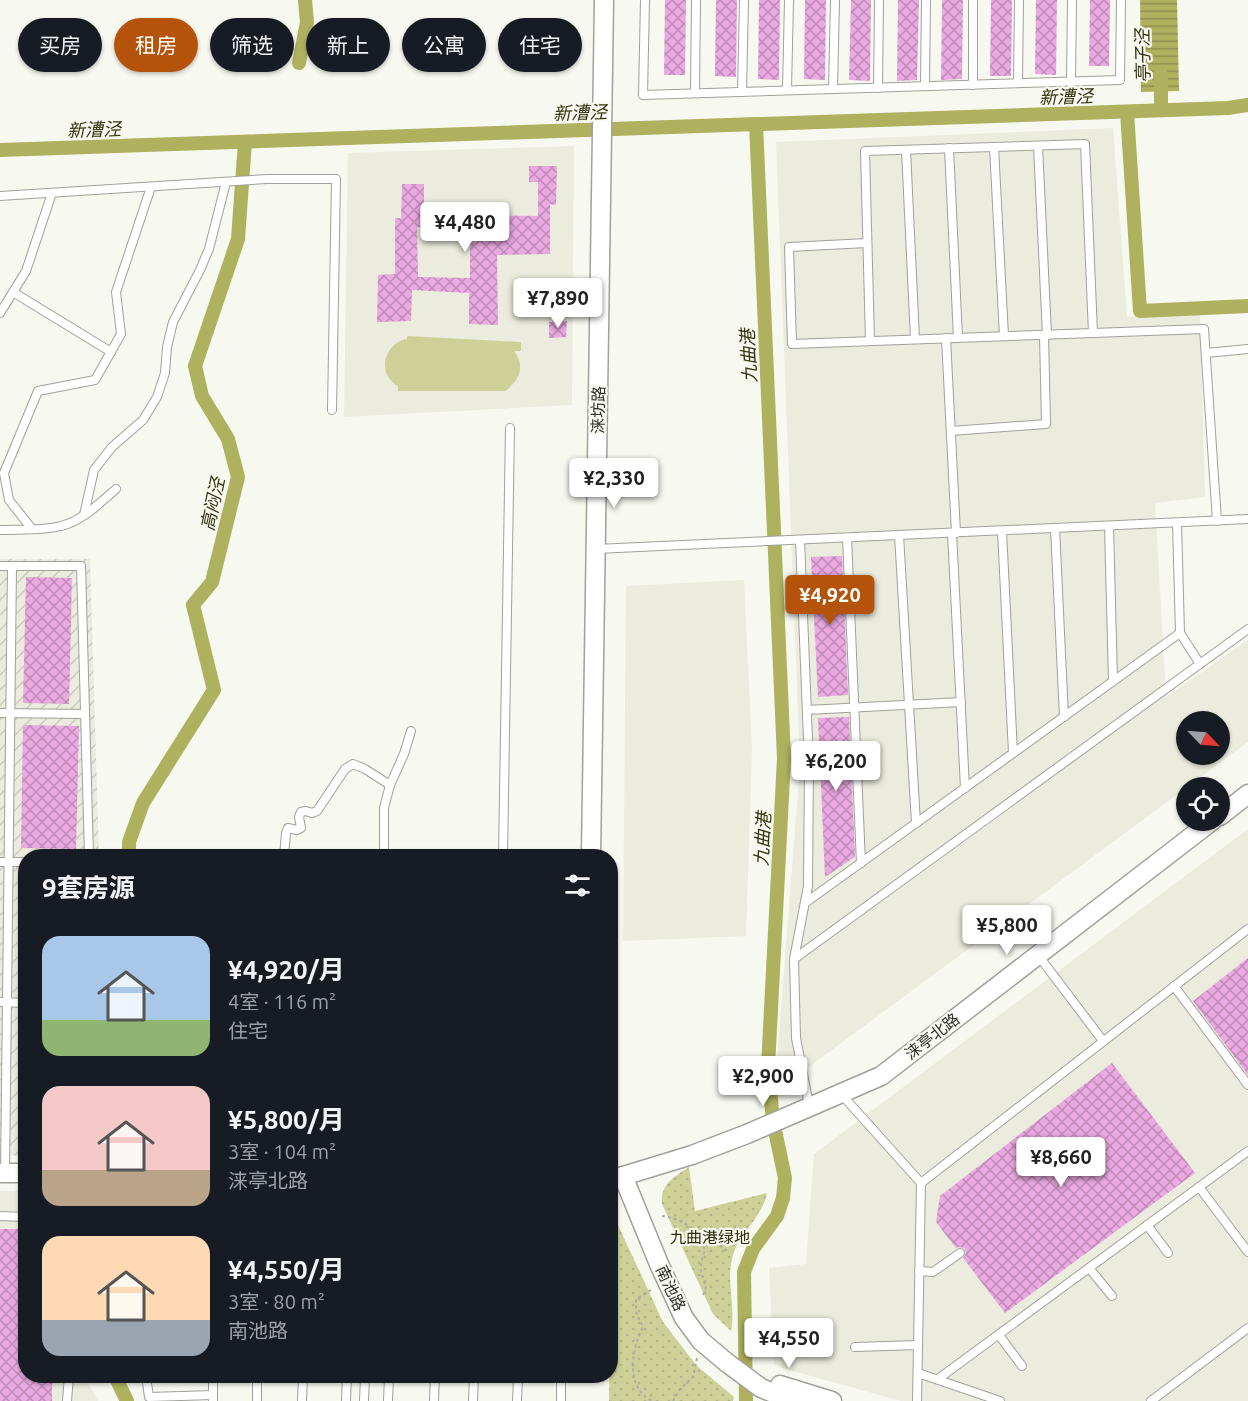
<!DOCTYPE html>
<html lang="zh">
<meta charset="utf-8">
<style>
:root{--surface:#171b24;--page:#242831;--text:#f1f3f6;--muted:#9ea1a6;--accent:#b45309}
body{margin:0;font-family:Ubuntu,"Noto Sans SC",sans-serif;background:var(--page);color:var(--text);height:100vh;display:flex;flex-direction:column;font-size:22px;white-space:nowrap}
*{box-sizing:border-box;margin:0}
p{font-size:20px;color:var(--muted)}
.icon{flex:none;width:33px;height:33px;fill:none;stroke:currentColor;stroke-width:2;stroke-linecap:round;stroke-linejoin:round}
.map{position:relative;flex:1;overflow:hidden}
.side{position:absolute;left:18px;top:849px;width:600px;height:534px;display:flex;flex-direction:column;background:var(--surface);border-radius:24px;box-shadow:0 2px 4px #0004}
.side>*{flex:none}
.guide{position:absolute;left:18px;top:18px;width:600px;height:54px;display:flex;gap:12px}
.needle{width:39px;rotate:115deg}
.fabs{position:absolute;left:1176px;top:711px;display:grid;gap:12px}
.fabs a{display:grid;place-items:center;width:54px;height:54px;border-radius:50%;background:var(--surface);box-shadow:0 2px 4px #0004;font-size:30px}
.price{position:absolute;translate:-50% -51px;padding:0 14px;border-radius:6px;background:#fff;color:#222;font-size:20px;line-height:39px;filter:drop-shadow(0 2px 3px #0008)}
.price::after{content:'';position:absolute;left:50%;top:36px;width:18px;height:14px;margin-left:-9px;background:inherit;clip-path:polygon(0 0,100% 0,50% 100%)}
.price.active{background:var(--accent);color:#fff}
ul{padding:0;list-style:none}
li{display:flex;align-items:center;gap:18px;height:150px;padding:0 24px}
li span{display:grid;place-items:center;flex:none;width:168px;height:120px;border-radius:18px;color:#555}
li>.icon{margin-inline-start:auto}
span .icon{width:72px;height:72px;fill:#fffc;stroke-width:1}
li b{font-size:26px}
h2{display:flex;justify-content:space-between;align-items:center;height:72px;padding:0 24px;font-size:26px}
.pill{padding:0 21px;border-radius:27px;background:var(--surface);box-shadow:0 2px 4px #0004;font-size:21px;line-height:54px}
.pill.active{background:var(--accent);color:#fff}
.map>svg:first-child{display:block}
.built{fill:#ebecdd;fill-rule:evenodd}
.industrial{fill:url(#industrial-furrows)}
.park{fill:url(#park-dots)}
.pitch{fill:#ced197}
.water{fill:url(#water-rules)}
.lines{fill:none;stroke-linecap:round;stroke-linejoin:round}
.canal{stroke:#aeb15e;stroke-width:14}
.building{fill:url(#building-cross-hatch)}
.service-casing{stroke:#a0a19a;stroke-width:10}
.tertiary-casing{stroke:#a0a19a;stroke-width:21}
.path{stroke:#abaca6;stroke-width:2;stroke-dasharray:3 3;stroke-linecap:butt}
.service{stroke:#fff;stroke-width:8}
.tertiary{stroke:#fff;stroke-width:18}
.labels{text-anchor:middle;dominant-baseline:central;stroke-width:4.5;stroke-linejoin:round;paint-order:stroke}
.street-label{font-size:16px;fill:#2e2f2c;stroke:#f7f8f0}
.park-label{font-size:16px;fill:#2c2c07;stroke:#f7f8f0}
.water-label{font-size:18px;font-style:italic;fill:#33330f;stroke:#f7f8f0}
</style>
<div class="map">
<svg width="1248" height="1401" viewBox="0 0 1248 1401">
<defs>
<pattern id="industrial-furrows" width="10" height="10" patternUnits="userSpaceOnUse" patternTransform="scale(1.5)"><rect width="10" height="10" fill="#ebecdd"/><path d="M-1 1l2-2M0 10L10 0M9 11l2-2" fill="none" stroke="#cacbbe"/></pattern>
<pattern id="park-dots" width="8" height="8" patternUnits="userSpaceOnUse" patternTransform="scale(1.5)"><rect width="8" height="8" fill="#ced197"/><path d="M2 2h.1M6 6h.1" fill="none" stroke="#b1b482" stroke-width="1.8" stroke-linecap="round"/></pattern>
<pattern id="water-rules" width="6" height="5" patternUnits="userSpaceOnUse" patternTransform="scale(1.5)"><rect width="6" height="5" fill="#aeb15e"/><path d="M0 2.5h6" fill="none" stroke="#8e904e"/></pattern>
<pattern id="building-cross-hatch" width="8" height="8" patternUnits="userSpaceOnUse" patternTransform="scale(1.5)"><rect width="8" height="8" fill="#eaa9e1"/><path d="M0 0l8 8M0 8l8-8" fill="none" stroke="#be8ab7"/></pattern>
</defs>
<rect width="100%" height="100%" fill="#f7f8f0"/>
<g class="built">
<path d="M1113 128 1127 317 1200 311 1205 497 1155 503 1166 697 1248 640V742L779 1089 777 1062 800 765 776 142ZM1186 722H1220V754H1186Z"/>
<polygon points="574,146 572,405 344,417 348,153"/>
<polygon points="744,580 752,750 746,936 623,941 626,586"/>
<polygon points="1248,829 1248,1401 901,1401 782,1368 774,1364 769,1268 806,1264 814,1154"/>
<polygon points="0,1191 25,1191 26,1376 85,1376 98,1401 0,1401"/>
</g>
<polygon class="industrial" points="0,559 90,559 99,856 26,856 25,1156 0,1155"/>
<g class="park">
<path d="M689 1167 695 1211 767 1193C762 1219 737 1234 732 1259 726 1282 736 1306 731 1331L713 1314 662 1204C660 1184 674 1177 689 1167Z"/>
<polygon points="611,1210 663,1322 696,1365 734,1397 733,1401 609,1401"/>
</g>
<path class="pitch" d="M407 336 521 342V351H514C526 365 519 382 505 391H398V386C376 374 384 343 407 339Z"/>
<polygon class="water" points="1140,0 1177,0 1179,91 1141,92"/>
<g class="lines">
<g class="canal">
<polyline points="299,63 307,22 305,0"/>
<polyline points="1161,74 1161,110"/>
<polyline points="1127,112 1140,311 1248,306"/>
<polyline points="0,150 1228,108 1248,105"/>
<polyline points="129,856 129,842 143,803 214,690 193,605 212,582 238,477 228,439 202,396 195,366 238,239 245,142"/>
<polyline points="115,1376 127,1401"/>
<polyline points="746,1401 744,1272 753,1249 777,1216 783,1198 785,1178 773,1121 768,1067 784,758 756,124"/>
</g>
</g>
<g class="building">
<polygon points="665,0 686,0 685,75 664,75"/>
<polygon points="716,0 737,0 736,77 715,76"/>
<polygon points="759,0 780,0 779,80 758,79"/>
<polygon points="805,0 826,0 825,80 804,79"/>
<polygon points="851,0 871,0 870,81 849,80"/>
<polygon points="898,0 919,0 917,80 897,81"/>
<polygon points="942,0 963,0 962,79 941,80"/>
<polygon points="991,0 1012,0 1011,76 990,76"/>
<polygon points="1036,0 1057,0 1056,75 1035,74"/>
<polygon points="1090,0 1110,0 1109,66 1089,66"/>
<polygon points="529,166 557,166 556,205 550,204 550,254 497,255 498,325 469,324 469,293 412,290 411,321 377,322 378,275 395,274 395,218 401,218 402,184 424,184 424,227 417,227 418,277 470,278 470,215 538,216 538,182 529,182"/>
<polygon points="567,321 566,337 549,338 549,322"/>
<polygon points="842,556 848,695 818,697 811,557"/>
<polygon points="26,577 72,578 69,704 23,703"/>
<polygon points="849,717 855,857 825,877 818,718"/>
<polygon points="23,725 79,726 76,849 21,848"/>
<polygon points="1248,958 1248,1075 1193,1001"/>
<polygon points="1112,1063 1195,1173 1005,1313 963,1258 966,1253 965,1249 960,1247 956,1248 936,1222 940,1196"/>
<polygon points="0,1229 26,1229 26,1376 52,1376 52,1401 0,1401"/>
</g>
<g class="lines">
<defs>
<g id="service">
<polyline points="645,0 643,95 1120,80 1121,0"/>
<polyline points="1071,82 1072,0"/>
<polyline points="1018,83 1019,0"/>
<polyline points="973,85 973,0"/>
<polyline points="925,86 926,0"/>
<polyline points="878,88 879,0"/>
<polyline points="833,89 835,0"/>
<polyline points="787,90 789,0"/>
<polyline points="742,92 744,0"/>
<polyline points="695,93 696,0"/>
<polyline points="1038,146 1047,335"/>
<polyline points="994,147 1004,336"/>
<polyline points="949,148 958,338"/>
<polyline points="906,150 915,339"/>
<polyline points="0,196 267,179 336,179 332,410"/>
<polyline points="867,243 789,247 792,344 1204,329 1217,521"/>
<polyline points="13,292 111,352"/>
<polyline points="0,313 26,271 52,193"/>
<polyline points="946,338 956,533"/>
<polyline points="870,341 865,151 1085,144 1093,333"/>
<polyline points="1206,353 1248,349"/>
<polyline points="951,431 1046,424 1044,335"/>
<polyline points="84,515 94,470 112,447 143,420 157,397 165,373 167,347 173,322 200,270 209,249 226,182"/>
<polyline points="1177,523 1180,633 1200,664"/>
<polyline points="1109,526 1113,681"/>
<polyline points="1055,528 1064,717"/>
<polyline points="32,529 9,500 4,473 38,391 95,380 121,334 116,292 151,187"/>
<path d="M0 530C20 529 42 531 61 526 82 521 100 503 116 489"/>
<polyline points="1002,531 1013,753"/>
<polyline points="952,533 965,788"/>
<polyline points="899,535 916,823"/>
<polyline points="847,538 861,863"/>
<polyline points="800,540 809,764 808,886 794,959 796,1038 809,1105"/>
<polyline points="596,549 1248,519"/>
<polyline points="0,566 81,566 89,856"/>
<polyline points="807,710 961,702"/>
<polyline points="0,713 85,714"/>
<polyline points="284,856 286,833 288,828 297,830 301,828 299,817 301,812 306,811 312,813 317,811 345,769 353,764 365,769 390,785"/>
<polyline points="384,856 384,808 390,785 404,754 411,731"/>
<polyline points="503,856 510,428"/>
<polyline points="0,862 26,862"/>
<polyline points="805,903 1180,633"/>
<polyline points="1038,955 1103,1041"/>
<polyline points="794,959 1248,629"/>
<polyline points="1174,986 1248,1085"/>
<polyline points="0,1002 26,1003"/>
<polyline points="842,1095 921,1183"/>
<polyline points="5,1173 12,566"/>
<polyline points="1199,1187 1248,1252"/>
<polyline points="0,1216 26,1217"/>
<polyline points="1147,1225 1168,1253"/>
<polyline points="1089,1268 1112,1296"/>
<polyline points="919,1271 933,1272 960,1253"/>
<polyline points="999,1335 1022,1366"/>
<polyline points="855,1347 918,1345"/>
<polyline points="918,1373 1000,1401"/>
<polyline points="146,1376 149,1397 213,1395"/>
<polyline points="938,1379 1248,1151"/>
<polyline points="67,1401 69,1376"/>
<polyline points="213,1401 213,1376"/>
<polyline points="257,1401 257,1376"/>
<polyline points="302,1401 303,1376"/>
<polyline points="346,1401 347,1376"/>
<polyline points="364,1401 365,1376"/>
<polyline points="388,1401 389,1376"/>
<polyline points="434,1401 435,1376"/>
<polyline points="473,1401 474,1376"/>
<polyline points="517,1401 518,1376"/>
<polyline points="561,1401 561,1376"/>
<polyline points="917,1401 921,1183 1248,929"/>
<polyline points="1151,1401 1248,1328"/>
</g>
<g id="tertiary">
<polyline points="1220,816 1248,794"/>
<polyline points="591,856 604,0"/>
<polyline points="0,1173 26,1173"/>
<polyline points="623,1176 659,1264 684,1318 701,1341 726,1362 761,1388 793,1401"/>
<polyline points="610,1180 692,1155 747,1134 881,1076 1213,820"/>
<polyline points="780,1385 832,1401"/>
</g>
</defs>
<use href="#service" class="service-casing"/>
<use href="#tertiary" class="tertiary-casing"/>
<g class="path">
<path d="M662 1216C679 1218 706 1231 704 1252 703 1258 700 1265 701 1271 703 1281 710 1288 701 1297"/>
<polyline points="703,1241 713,1241 727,1251"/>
<path d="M651 1290 636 1299V1312L643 1327C631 1350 625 1387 652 1401"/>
<polyline points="673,1401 680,1389 693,1377 697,1358"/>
</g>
<use href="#service" class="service"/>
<use href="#tertiary" class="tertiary"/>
</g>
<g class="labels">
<g class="street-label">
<text transform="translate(598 410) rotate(-89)">涞坊路</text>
<text transform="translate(932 1036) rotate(-38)">涞亭北路</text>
<text transform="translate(671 1288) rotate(65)">南池路</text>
</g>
<g class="park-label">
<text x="710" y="1237">九曲港绿地</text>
</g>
<g class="water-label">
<text transform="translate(1142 56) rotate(-91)">亭子泾</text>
<text transform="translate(1066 96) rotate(-2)">新漕泾</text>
<text transform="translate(580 112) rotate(-2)">新漕泾</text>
<text transform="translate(94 129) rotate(-2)">新漕泾</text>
<text transform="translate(748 356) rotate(-93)">九曲港</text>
<text transform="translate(212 504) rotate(-78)">高闷泾</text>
<text transform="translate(762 839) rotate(-87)">九曲港</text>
</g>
</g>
</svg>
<div class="fabs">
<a><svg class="needle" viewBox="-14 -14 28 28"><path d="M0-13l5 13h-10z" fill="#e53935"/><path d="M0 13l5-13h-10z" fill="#9ea1a6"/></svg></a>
<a><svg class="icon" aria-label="locate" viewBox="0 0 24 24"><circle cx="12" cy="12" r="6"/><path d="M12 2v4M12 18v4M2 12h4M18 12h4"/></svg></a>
</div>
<b class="price" style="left:465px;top:253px">¥4,480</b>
<b class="price" style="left:558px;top:329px">¥7,890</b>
<b class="price" style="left:614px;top:509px">¥2,330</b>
<b class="price active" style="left:830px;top:626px">¥4,920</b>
<b class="price" style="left:836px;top:792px">¥6,200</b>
<b class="price" style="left:1007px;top:956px">¥5,800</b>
<b class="price" style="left:763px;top:1107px">¥2,900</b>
<b class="price" style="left:1061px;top:1188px">¥8,660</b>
<b class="price" style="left:789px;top:1369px">¥4,550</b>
<div class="guide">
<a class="pill">买房</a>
<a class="pill active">租房</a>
<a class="pill">筛选</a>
<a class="pill">新上</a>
<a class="pill">公寓</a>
<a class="pill">住宅</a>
</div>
<section class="side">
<h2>9套房源<svg class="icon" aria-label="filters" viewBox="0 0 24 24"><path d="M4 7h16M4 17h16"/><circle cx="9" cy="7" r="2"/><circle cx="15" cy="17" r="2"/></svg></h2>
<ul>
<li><span style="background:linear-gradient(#a9c7e8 70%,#8fb573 0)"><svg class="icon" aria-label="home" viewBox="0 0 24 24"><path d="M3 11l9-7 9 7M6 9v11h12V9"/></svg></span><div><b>¥4,920/月</b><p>4室 · 116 m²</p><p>住宅</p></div></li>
<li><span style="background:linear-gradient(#f6c9c9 70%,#b9a48a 0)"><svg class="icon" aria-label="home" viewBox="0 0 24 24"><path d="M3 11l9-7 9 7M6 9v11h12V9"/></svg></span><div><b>¥5,800/月</b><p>3室 · 104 m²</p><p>涞亭北路</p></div></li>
<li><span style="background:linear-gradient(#ffd9b3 70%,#9aa5b1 0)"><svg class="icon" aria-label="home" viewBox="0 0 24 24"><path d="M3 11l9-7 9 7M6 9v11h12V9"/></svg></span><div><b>¥4,550/月</b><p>3室 · 80 m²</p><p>南池路</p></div></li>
</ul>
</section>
</div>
